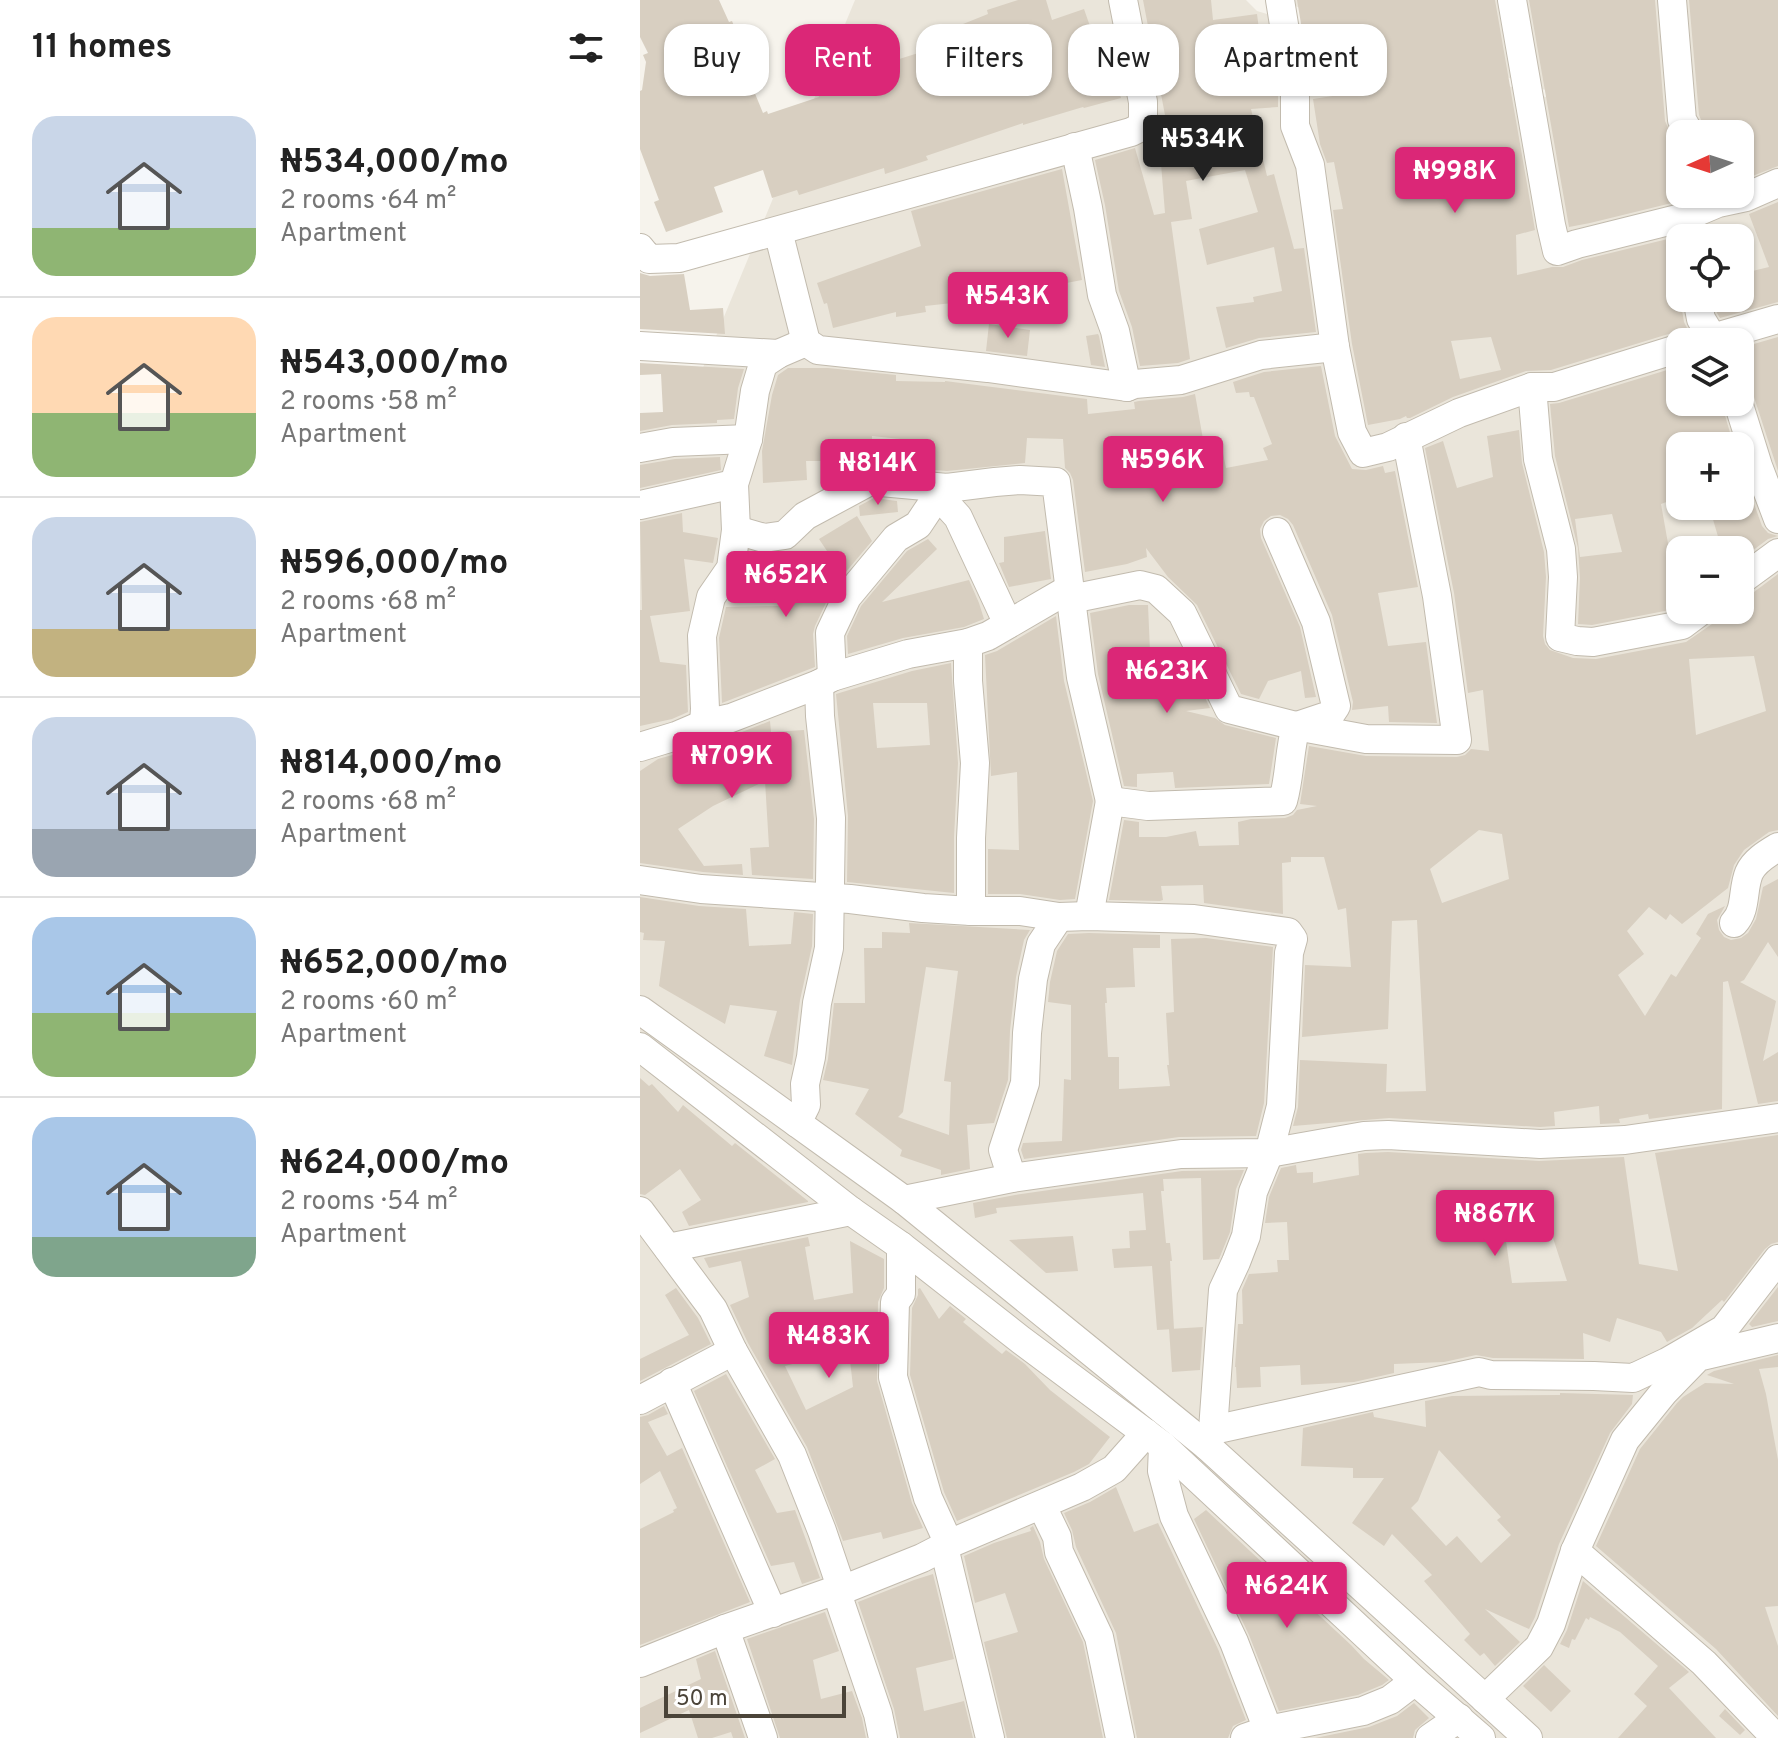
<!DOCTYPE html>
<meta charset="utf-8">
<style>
:root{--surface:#fff;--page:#f6f6f6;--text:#222;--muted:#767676;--line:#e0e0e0;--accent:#db2777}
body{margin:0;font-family:Overpass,sans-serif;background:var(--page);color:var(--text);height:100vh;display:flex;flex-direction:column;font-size:30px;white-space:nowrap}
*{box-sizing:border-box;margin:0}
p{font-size:26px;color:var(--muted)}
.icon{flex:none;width:44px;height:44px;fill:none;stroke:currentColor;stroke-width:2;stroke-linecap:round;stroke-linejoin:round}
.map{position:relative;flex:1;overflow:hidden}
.panel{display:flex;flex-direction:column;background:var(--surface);width:640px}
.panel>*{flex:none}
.hud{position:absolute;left:24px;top:24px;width:760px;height:72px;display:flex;gap:16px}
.needle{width:52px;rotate:267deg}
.buttons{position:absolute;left:1026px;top:120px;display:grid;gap:16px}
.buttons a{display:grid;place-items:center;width:88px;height:88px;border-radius:16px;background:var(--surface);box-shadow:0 2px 6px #0004;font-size:40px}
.scale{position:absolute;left:24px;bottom:20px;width:182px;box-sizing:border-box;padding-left:8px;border:4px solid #4b4439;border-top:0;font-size:22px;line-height:28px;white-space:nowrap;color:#4b4439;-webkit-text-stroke:6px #fff;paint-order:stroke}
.price{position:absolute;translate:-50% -68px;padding:0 18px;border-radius:8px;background:var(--accent);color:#fff;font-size:26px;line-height:52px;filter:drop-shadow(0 2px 4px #0008)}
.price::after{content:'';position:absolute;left:50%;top:48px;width:24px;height:18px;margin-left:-12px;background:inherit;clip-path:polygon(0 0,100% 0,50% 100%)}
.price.selected{background:#222;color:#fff}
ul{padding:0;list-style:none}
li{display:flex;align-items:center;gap:24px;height:200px;padding:0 32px}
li+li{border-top:2px solid var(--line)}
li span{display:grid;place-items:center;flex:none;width:224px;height:160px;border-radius:24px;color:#555}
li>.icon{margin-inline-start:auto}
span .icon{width:96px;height:96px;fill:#fffc;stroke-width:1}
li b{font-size:34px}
h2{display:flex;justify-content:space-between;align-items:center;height:96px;padding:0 32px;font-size:34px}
.tag{padding:0 28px;border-radius:24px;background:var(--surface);box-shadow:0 2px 6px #0004;font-size:28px;line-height:72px}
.tag.selected{background:var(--accent);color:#fff}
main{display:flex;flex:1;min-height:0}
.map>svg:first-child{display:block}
.residential{fill:#eae5da;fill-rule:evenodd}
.building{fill:#d8cfc1;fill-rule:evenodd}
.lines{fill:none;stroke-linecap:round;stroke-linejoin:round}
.minor-casing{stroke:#c2bbae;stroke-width:30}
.minor{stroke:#fff;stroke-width:28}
</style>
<main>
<section class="panel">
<h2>11 homes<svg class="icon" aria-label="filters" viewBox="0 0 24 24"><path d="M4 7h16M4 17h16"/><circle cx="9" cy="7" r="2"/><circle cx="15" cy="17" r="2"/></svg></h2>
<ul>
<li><span style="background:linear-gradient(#c9d6e8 70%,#8fb573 0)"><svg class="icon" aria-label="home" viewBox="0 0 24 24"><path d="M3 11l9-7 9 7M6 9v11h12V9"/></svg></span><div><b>₦534,000/mo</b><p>2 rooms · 64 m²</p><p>Apartment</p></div></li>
<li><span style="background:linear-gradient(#ffd9b3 60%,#8fb573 0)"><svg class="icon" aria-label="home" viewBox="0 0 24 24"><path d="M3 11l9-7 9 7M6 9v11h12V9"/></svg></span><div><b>₦543,000/mo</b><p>2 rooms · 58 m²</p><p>Apartment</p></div></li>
<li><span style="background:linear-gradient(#c9d6e8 70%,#c2b280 0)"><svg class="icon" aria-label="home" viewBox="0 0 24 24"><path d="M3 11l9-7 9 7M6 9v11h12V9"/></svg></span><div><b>₦596,000/mo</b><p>2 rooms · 68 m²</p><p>Apartment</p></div></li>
<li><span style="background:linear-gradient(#c9d6e8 70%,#9aa5b1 0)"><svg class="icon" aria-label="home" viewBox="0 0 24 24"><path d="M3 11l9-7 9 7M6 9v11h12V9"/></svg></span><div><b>₦814,000/mo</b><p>2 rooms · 68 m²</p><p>Apartment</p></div></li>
<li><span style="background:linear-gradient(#a9c7e8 60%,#8fb573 0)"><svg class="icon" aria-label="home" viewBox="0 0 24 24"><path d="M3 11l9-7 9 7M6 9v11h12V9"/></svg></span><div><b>₦652,000/mo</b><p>2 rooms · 60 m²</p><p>Apartment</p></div></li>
<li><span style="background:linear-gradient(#a9c7e8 75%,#7fa58c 0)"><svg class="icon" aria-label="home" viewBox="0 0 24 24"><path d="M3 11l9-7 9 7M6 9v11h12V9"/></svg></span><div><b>₦624,000/mo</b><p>2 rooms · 54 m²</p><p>Apartment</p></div></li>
</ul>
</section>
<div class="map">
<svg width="1138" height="1738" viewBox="0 0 1138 1738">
<rect width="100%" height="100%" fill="#f6f3ec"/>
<path class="residential" d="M215 0H606L617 11 1040 137V194H1100V134L1040 135 637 0H1138V1738H0V429L50 399ZM1040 238H1100V298H1040ZM1040 342H1100V402H1040ZM1040 446H1100V506H1040ZM1040 550H1100V610H1040Z"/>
<g class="building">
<polygon points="0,0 79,0 89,22 92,21 108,60 102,62 123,113 127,111 128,114 179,97 170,74 247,44 253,61 291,49 289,45 327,34 323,24 348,14 347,10 378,0 406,0 412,20 444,9 452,32 471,26 479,67 473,69 481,98 444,108 443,107 383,125 383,123 286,156 288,160 245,174 244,168 159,195 157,190 132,198 123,170 74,187 83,212 26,232 14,202 19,200 0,149 0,91 2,90 6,62 3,55 8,53 0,37"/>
<polygon points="503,0 571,0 573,20 617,14 620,37 629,36 638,93 638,107 611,109 627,176 634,174 654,249 664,248 676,332 619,338 586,348 576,307 614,302 613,297 642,291 634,247 567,265 559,229 618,212 605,170 546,181 552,219 531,222 550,359 538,363 500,366 492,327 479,291 465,205 455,160 495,148 514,215 525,213 519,139 529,136"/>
<path d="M657 0H855L895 230 876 235 877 275 912 267H923L942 260 1040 236V298L1044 322 1048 330 1046 332H1035L911 370 886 371 813 397 770 418H767L766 416 760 419 728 425 712 344 693 210 703 209 694 162 687 163 680 144 673 99 712 93 704 52 667 59ZM851 337 861 370 820 379 811 341Z"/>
<polygon points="889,0 1015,0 1025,121 1035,142 1040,147 1040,201 950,223 929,227"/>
<polygon points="1049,0 1138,0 1138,166 1100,181 1100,134 1067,134 1059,115"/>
<polygon points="422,169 442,280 380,292 381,296 341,303 340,300 285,306 286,312 256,317 256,312 193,328 187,303 184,304 177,283 281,246 271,211"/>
<polygon points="1138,202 1138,302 1080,318 1077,313 1074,298 1100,298 1100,274 1129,267 1109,214"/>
<polygon points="0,273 10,276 44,274 50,310 83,308 85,334 0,329"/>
<polygon points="349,324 390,330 387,356 346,351"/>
<polygon points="458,334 459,336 465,367 451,365 446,336"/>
<polygon points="1138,337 1138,471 1114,397 1109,389 1100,385 1100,348"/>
<polygon points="0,363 104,369 98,388 94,419 77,420 77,423 32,425 0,431 0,413 23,412 21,374 0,375"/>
<polygon points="681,366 695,436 712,469 726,470 743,466 745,473 755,471 778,587 738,593 748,646 786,642 797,723 749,722 748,706 712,710 713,702 692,615 653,525 648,519 640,515 631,516 624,521 620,529 621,538 660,627 676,697 665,698 661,671 628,681 619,699 601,694 557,605 528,577 506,548 507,557 487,564 445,572 433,480 430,473 425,468 423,439 387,438 385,463 307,471 271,468 270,440 232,436 232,464 214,464 214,461 166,461 167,480 123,483 122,451 132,395 138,375 148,368 188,368 256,375 256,381 305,382 305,381 447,399 448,414 495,409 494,402 499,401 543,397 555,394 566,456 583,453 586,468 628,460 623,448 632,444 614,397 610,397 609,392 596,393 593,382 624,372"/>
<path d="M1037 367 1040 377V402H1081L1094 446H1040V497L1021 504 1029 549 1040 546V605L1035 609 952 625 938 624 940 578 938 548 915 456 910 404 919 403ZM972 514 982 552 940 557 935 519Z"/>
<path d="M879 430 882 463 904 552 906 577 903 636 905 644 910 650 933 658 956 659 1046 642 1072 624 1077 617 1079 610H1100V598L1110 595 1138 574V830L1129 832 1104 850 1094 865 1088 888 1042 924 1030 914 1026 920 1009 907 987 931 1004 954 978 975 1005 1016 1031 974 1036 977 1061 938 1056 934 1068 914 1085 906 1077 920 1079 930 1084 937 1091 940 1101 938 1108 933 1116 919 1123 887 1138 879V957L1128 942 1104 980 1100 982 1136 1001 1123 1061 1138 1052V1101L1118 1104 1088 981 1083 982 1082 1109 1009 1119 1008 1114 979 1119 980 1123 960 1124 959 1106 914 1112 915 1126 900 1127 749 1118 653 1126 658 1107 660 1060 747 1064 746 1092 786 1091 777 920 752 921 748 1029 662 1037 665 965 711 967 706 908 698 910 684 857H651V862L642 863 643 914 564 903 563 885 521 886 523 900 520 901 469 900 484 820 499 822V837H526L556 831 559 846 599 845 598 822 611 819 645 818 653 815 657 810 677 806 660 804 669 746 726 756 817 757 825 755 831 749 849 751 843 690 828 693 814 593 785 448 803 441 817 488 853 477 847 436ZM1114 656 1126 711 1056 735 1049 659ZM839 830 862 834 869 879 802 903 790 869Z"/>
<polygon points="80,457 81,470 0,488 0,465 35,459"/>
<polygon points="1100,465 1122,526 1128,533 1138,536 1128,539 1100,560 1100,550 1082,550 1069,506 1100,506"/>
<polygon points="234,498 257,501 258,512 220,516 219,506"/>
<polygon points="42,513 43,532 78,538 73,563 44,559 50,611 10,616 20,662 46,665 48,712 32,719 0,726 0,610 2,610 0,522"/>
<polygon points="217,516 232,541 194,586 175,626 173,634 175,667 82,703 79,638 86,607 141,606 142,584 152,585 153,556 191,557 179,539"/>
<polygon points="405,531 411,579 369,587 359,563 364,562 364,537"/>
<polygon points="288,539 297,549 242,602 329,580 339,603 344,619 324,627 263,638 208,654 207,636 221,606 267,551"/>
<polygon points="489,605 508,605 510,651 514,651 513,686 554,675 570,708 546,711 575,718 585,725 636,738 629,784 535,788 533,772 497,774 497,787 484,786 458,674 450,613"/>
<polygon points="416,616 424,681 453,801 435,899 420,900 380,894 348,894 348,849 379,850 377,772 351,776 345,655 357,651"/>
<path d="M311 663 318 763 314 837V893L207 882 208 816 196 694 272 671ZM233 703H287L290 745 237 748Z"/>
<polygon points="130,721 131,732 164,730 174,819 173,879 112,875 110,848 129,847 125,781 73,806 38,829 64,866 102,864 103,875 63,872 0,863 0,771 18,759 43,752 69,740 97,734"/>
<polygon points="0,897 59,906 106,909 109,946 151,944 154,912 173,914 172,946 160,1000 152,1065 124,1056 137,1011 90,1005 85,1024 19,986 25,941 3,940 4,933 0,932"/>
<path d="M269 923 390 930 384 940 376 977 370 1031 368 1080 354 1123 327 1125 330 1169 301 1175V1170L260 1156 262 1150 215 1114 229 1089 183 1080 188 1059 194 1003H225L224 948H242V932L270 933ZM286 967 318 971 304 1081 311 1082 309 1135 258 1117 263 1112Z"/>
<polygon points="449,933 520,935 520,948 493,948 495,987 466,988 467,1003 465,1003 468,1057 479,1057 479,1089 530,1086 527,1065 529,1065 526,1013 534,1012 531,939 566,938 633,947 624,1103 616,1136 539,1137 384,1159 381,1150 383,1143 422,1141 424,1079 431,1080 431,1005 408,1002 410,982 417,951 428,934"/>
<polygon points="0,1078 9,1086 12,1084 38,1112 43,1105 92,1146 95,1143 168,1201 168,1202 49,1226 42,1212 61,1200 40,1169 5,1195 0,1194"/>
<path d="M1138 1135V1242L1131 1244 1125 1249 1084 1302 1082 1300 1052 1328 1027 1342 1021 1332 977 1318 970 1342 943 1333 944 1359 853 1358 836 1355 804 1362 754 1364V1373L714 1382 661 1385 660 1365 620 1367 621 1387 597 1388 596 1367H595L598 1324H603L602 1290 609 1274 638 1272 637 1260H649L647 1222 625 1223 629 1197 641 1168 656 1165 657 1173 673 1172V1183L719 1175 718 1154 726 1153 748 1152 899 1161 984 1157 999 1264 1038 1271 1015 1153ZM912 1235 927 1281 872 1283 866 1241Z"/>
<polygon points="604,1170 596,1189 590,1232 579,1259 563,1260 561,1178 523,1179 524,1191 521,1191 526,1243 530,1243 532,1261 530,1261 534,1329 517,1330 512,1266 474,1268 472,1249 490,1248 489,1231 506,1230 503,1193 356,1208 357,1213 335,1218 333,1203 375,1195 542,1171"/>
<polygon points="433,1236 438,1271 406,1273 369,1240"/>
<path d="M168 1237 170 1246 165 1247 174 1300 213 1293 210 1241 244 1259V1288L238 1302 237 1381 272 1503 283 1528 243 1539 241 1532 203 1541 167 1447 108 1343 90 1305 109 1297 101 1261 69 1268 64 1258ZM208 1342 213 1387 166 1410 145 1366 164 1361 161 1351Z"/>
<polygon points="1138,1287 1138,1321 1112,1327 1109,1324"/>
<polygon points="36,1288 58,1318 71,1344 0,1381 0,1359 49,1335 25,1295"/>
<polygon points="280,1288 299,1319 310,1306 326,1319 323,1322 362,1354 366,1350 385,1364 410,1390 470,1437 449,1464 434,1472 317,1521 304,1492 270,1375 272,1308 278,1295 278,1289"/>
<polygon points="563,1327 560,1370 532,1372 529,1329"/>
<polygon points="1138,1355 1138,1367 1119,1369 1126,1394 1138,1460 1138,1606 1125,1607 1138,1646 1138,1716 1076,1649 956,1546 1000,1449 1037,1403 1043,1397 1065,1383 1094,1384 1067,1375 1074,1371"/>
<polygon points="86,1374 135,1459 115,1470 137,1513 155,1510 180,1578 162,1584 154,1562 131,1566 54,1391"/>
<path d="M920 1393 993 1395 992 1404 970 1433 919 1544 895 1617 889 1629 845 1609 880 1642 855 1666 844 1653 840 1656 824 1640 830 1634 784 1581 792 1575 752 1534 744 1546 712 1523 744 1478H713V1468L661 1466 663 1428 733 1412 734 1417 786 1427 785 1401 812 1396 920 1395ZM799 1450 861 1517 857 1520 871 1535 841 1563 817 1536 806 1546 771 1508 778 1501Z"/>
<polygon points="24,1406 28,1414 8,1422 27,1456 42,1448 110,1602 0,1645 0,1529 34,1512 33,1510 37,1508 20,1471 0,1484 0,1417 8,1415"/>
<polygon points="476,1487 494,1532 518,1523 578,1649 606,1720 593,1726 588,1738 497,1738 476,1633 436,1547 432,1530 424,1513 450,1502"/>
<polygon points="566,1510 711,1645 724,1659 749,1680 742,1685 718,1695 639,1711 609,1635 554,1519"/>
<polygon points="393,1526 400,1542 404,1559 443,1642 463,1738 367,1738 344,1642 378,1632 365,1593 335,1603 324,1556 354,1543 391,1531 390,1528"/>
<polygon points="293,1574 314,1659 276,1668 284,1711 324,1701 333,1738 260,1738 254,1709 218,1602 274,1580"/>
<polygon points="943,1581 1049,1672 1029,1688 1076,1738 978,1738 1007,1706 994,1694 1018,1666 980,1632 950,1617 949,1620 946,1618 935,1640 932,1639 929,1648 920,1644 927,1630"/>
<polygon points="185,1612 199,1651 173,1660 181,1699 212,1691 222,1718 226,1738 140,1738 107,1639"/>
<polygon points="75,1651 105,1738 93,1738 91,1732 72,1738 58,1738 49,1710 0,1733 0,1708 61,1679 56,1659"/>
<polygon points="904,1665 931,1691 911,1712 883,1686"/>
<polygon points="774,1703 789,1718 775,1730 773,1738 675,1738 729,1727 757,1716"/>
<polygon points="1085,1709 1105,1730 1100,1735 1079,1716"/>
</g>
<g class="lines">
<defs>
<g id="minor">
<polyline points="640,0 655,92 655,126 670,165 695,347 712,432 723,453 748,447 819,413 892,387 914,387 1040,348"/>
<polyline points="872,0 911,225 917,251 937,244 1045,217 1078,203 1106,197 1138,183"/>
<polyline points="1032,0 1042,120 1050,134"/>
<polyline points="435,147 448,208 462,295 475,331 487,387"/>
<polyline points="138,231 166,342 178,350 348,368 487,387 495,384 541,380 621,355 695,347"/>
<polyline points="0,248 9,259 39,258 491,132 503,126 503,102 483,0"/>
<polyline points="1057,298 1061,319 1075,342"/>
<polyline points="1059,342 1138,319"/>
<polyline points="0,346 138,354"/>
<polyline points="892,387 898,459 921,549 923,577 920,637 937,641 953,642 1042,625 1062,610"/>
<polyline points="1098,402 1118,466 1138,519"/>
<polyline points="0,448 33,442 108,439"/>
<polyline points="298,495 318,517 368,624"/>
<polyline points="0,505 94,484"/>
<polyline points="96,530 124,538 145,535 165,516 230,481 307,488 355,482 380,480 416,482 441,677 470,801"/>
<polyline points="637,532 676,622 696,706 690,715 657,726"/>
<polyline points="1100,581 1138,553"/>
<polyline points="328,643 328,681 335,763 331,838 331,911"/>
<polyline points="192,677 190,633 207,597 256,538 278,525 298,495 307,488"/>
<polyline points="64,724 65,709 62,636 71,597 91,568 96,530 94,484 108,439 115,391 123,364 138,354 166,342"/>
<polyline points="0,747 36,736 64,724 91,718 179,684 192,677 268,654 328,643 348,636 422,593 431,599 500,585 516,589 542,613 589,709 656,726 726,739 817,740 797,596 766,437"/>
<polyline points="0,880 61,889 210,899 283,908 331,911 380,911 419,917 449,916 554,919 648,932 653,939 649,953 641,1106 629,1153 613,1192 606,1236 596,1262 583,1290 573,1430 567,1446"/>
<path d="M449 916 470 801 508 806 643 801C650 776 649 751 656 726"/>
<path d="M1094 923C1107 909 1102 890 1109 873 1114 861 1128 853 1138 847"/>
<polyline points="0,1010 264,1200 567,1446 888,1738"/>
<polyline points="0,1047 211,1211 261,1246 381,1340 523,1446 775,1681 841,1738"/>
<polyline points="157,1123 166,1105 165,1084 171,1057 177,1003 189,948 191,818 180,716 179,684"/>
<polyline points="372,1178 363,1150 385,1083 387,1033 393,979 401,944 419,917"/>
<polyline points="264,1200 372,1178 541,1154 629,1153 724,1136 748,1135 900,1144 985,1140 1138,1118"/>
<polyline points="0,1211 73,1309 93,1351 152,1455 182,1531 202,1590"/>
<polyline points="261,1246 261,1294 255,1302 253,1377 288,1498 309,1544"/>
<polyline points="28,1248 211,1211"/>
<polyline points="32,1382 133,1613"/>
<polyline points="0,1400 93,1351"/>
<polyline points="573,1430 839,1372 851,1375 954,1376 993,1378 1027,1362 1084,1329 1138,1259"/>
<polyline points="523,1446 522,1471 534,1516 594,1642 628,1730"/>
<polyline points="402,1506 417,1537 419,1552 459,1637 480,1738"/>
<polyline points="304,1547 350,1738"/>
<polyline points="935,1551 1064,1663 1136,1738"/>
<polyline points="196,1590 238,1714 243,1738"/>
<polyline points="85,1629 123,1738"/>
<polyline points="0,1663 85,1629 196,1590 202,1590 282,1558 309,1544 442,1487 474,1469 506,1433"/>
<polyline points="845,1699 899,1647 911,1624 935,1551 985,1440 1024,1392 1058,1357 1138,1338"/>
<polyline points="605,1738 628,1730 723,1711 750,1700 775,1681"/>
<polyline points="790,1738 819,1718"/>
</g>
</defs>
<use href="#minor" class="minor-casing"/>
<use href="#minor" class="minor"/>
</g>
</svg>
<div class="buttons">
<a><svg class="needle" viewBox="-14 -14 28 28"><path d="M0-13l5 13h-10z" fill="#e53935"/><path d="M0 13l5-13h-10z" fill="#767676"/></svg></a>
<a><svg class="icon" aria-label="locate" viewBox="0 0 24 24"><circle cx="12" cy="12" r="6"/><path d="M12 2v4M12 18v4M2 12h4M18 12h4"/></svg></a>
<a><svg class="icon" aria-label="layers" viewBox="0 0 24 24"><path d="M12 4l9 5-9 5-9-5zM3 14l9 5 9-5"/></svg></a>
<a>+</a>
<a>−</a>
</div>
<div class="scale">50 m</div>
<b class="price selected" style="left:563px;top:183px">₦534K</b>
<b class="price" style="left:815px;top:215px">₦998K</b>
<b class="price" style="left:368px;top:340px">₦543K</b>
<b class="price" style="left:523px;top:504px">₦596K</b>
<b class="price" style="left:238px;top:507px">₦814K</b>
<b class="price" style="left:146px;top:619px">₦652K</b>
<b class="price" style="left:527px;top:715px">₦623K</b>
<b class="price" style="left:92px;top:800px">₦709K</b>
<b class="price" style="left:855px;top:1258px">₦867K</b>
<b class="price" style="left:189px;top:1380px">₦483K</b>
<b class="price" style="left:647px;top:1630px">₦624K</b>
<div class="hud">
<a class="tag">Buy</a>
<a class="tag selected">Rent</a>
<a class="tag">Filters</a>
<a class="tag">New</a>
<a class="tag">Apartment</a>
</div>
</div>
</main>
